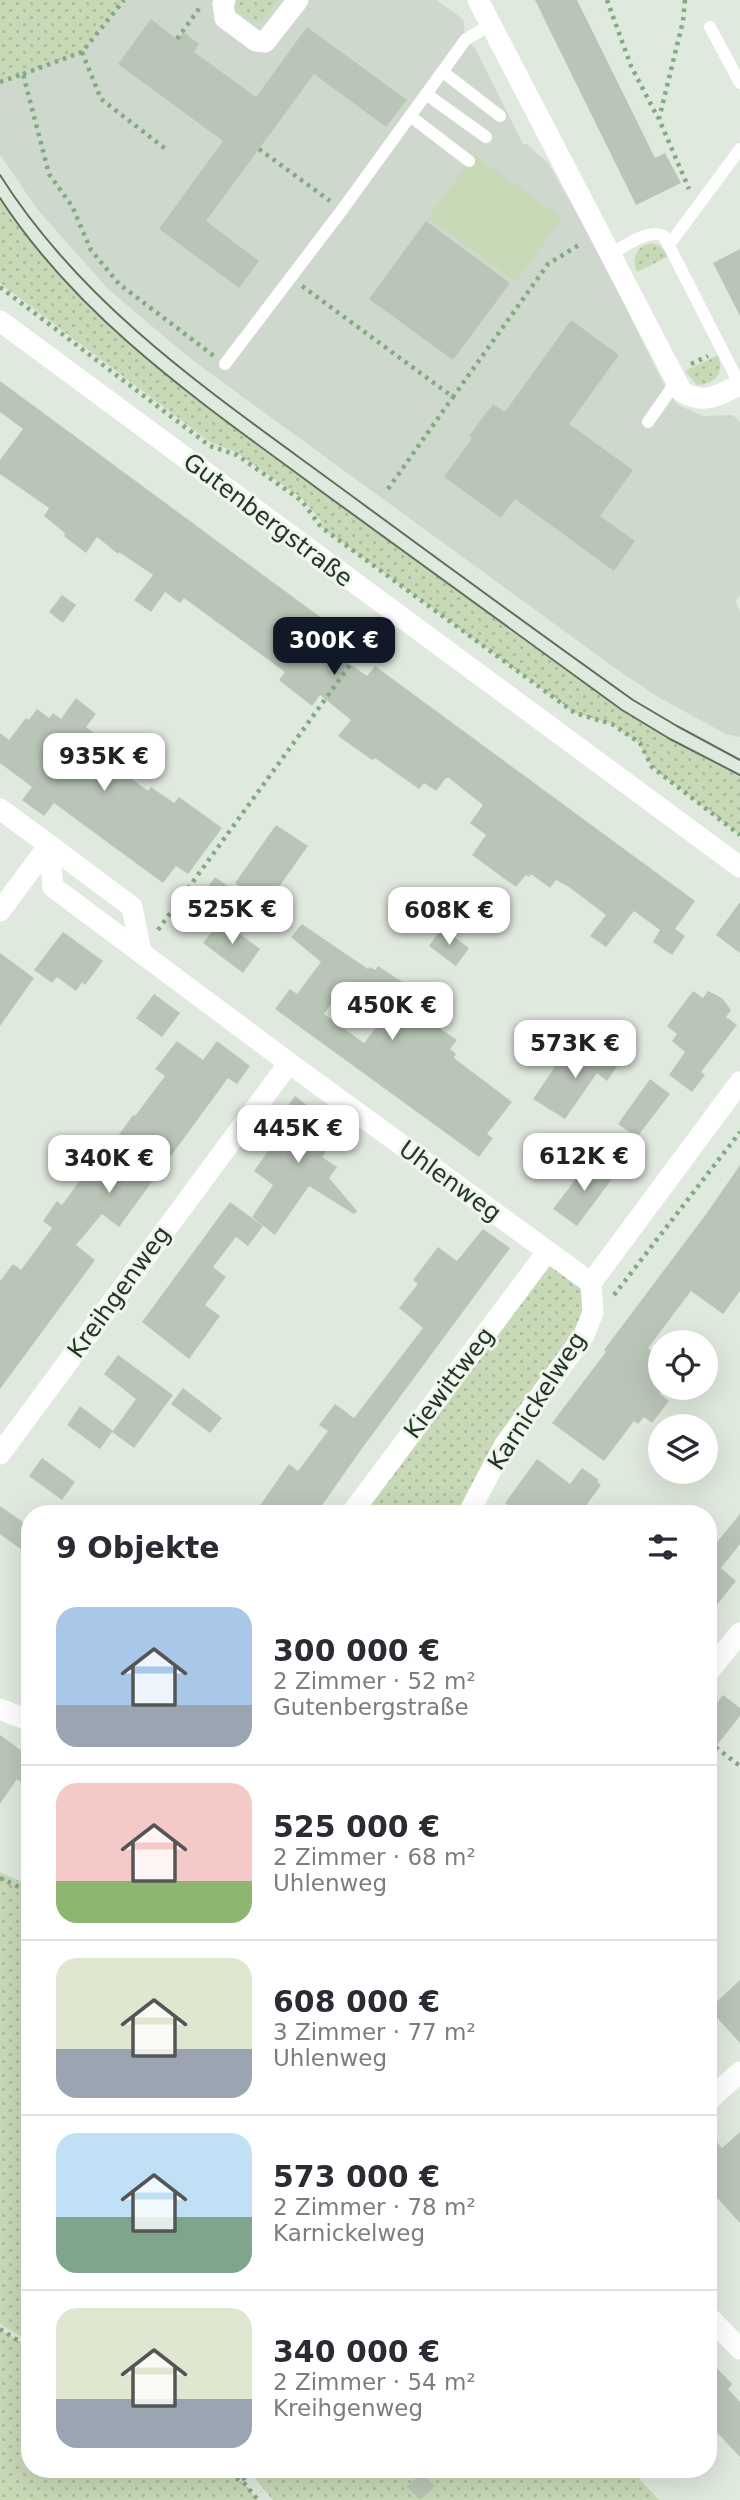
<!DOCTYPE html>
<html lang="de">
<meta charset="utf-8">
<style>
:root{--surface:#fff;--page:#f7f7f7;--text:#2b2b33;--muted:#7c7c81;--line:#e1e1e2;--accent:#111827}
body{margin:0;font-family:"DejaVu Sans",sans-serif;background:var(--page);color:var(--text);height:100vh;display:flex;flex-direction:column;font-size:26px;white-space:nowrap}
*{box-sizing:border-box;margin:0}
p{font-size:23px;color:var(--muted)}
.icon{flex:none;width:38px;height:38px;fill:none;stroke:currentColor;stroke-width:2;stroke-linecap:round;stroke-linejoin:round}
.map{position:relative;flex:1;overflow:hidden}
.details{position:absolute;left:21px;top:1505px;width:696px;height:973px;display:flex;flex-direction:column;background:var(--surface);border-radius:28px;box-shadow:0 7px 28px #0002}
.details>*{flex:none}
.fabs{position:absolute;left:648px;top:1330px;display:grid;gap:14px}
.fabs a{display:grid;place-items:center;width:70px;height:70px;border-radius:50%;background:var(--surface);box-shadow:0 7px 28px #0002;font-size:35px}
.price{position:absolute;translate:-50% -60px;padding:0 16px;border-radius:14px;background:#fff;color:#222;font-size:23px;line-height:46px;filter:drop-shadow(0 2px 4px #0008)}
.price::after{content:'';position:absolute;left:50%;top:42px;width:21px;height:16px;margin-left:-10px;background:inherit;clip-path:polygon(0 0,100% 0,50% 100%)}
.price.current{background:var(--accent);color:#fff}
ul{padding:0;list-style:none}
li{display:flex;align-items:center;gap:21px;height:175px;padding:0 35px}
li+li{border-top:2px solid var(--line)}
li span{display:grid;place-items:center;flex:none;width:196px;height:140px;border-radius:21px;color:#555}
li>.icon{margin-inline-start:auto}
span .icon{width:84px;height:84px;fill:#fffc;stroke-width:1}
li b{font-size:30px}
h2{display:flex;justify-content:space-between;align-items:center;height:84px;padding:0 35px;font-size:30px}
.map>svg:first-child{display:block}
.built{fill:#cfd8cc}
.grass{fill:url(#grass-dots)}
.pitch{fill:#c7d9b7}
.building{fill:#b9c6b7;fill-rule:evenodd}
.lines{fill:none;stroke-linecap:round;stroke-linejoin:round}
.path{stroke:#81ab80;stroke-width:4.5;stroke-dasharray:3.5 5;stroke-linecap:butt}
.service{stroke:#fff;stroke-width:12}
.minor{stroke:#fff;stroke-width:21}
.tertiary{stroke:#fff;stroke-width:21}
.tram{stroke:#5a735b;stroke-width:2}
.labels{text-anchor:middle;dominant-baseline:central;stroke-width:6;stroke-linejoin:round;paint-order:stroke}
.street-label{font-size:24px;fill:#203721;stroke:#f0f6ee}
</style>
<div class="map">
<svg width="740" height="2500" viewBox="0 0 740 2500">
<defs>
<pattern id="grass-dots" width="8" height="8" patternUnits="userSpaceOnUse" patternTransform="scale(1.75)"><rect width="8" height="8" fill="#c7d9b7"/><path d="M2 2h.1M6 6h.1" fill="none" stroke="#abbb9d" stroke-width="1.8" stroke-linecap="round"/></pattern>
</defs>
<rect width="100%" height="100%" fill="#e0e9de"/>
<polygon class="built" points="0,0 436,0 463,19 466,39 475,48 523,144 527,144 548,163 594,243 668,393 678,405 703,416 733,415 740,422 740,595 735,601 740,611 740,737 726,734 658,697 619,671 191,359 109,290 38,210 0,155"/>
<g class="grass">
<polygon points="0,0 124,0 82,52 0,82"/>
<polygon points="235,0 279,0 261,21 252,21 235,9"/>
<path d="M0 198C80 321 202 403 318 489 419 563 520 637 622 710L670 739 740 775V835L652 767 639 743 612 724 575 713 321 527 324 525 304 500 236 452 210 442 0 283Z"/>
<path d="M652 243 659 245 669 256 637 272C631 258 636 246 652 243Z"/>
<path d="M718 355C724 373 716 384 697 385L685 371Z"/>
<polygon points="547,1252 591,1283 593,1312 468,1514 361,1514"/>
<polygon points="0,1872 30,1886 30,2342 0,2324"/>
<polygon points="0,2329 30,2348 30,2469 222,2469 245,2484 258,2500 0,2500"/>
<polygon points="232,2469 630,2469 659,2500 273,2500 248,2470 243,2477"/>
</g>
<polygon class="pitch" points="474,155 562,218 516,282 428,218"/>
<g class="building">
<polygon points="535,0 577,0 655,158 665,153 681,183 636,205"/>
<polygon points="151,19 178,40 183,32 199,44 194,52 256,97 307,27 407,100 386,127 314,74 206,221 259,261 239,288 159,229 223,141 118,64"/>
<polygon points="426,221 510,283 453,360 369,299"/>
<polygon points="740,249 740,316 713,263"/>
<polygon points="571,320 619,355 569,424 633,470 600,516 635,541 614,571 515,499 501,518 444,477 472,438 469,436 480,421 493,404 505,412"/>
<polygon points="0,381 346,636 333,652 367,676 375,666 695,901 675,929 685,936 672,955 653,942 660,930 634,911 606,947 590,936 606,915 569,887 556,880 550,888 531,874 529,877 526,875 516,887 472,855 486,835 470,823 483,805 449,778 446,778 436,791 424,783 419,789 375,758 372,760 338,736 351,720 320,695 312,706 279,680 285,672 184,598 180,603 165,592 151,612 134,600 153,575 119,552 118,554 97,537 86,553 64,536 65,533 44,516 49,508 0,474 0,460 23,429 0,412"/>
<polygon points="62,595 76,605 63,623 49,612"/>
<polygon points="76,698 96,714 86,727 123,754 114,766 148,791 151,787 174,803 179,797 222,828 188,874 176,866 163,883 54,803 44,816 22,800 32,787 0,763 0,733 9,740 26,718 29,720 37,709 49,718 53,713 61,719"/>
<polygon points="276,825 308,846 266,905 235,883"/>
<polygon points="215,877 236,892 223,910 202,895"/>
<polygon points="740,902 740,953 716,935"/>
<polygon points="221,920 260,949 243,973 203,943"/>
<path d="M302 924 368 969 370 967 375 970 378 966 407 985 405 987 434 1008 426 1019 457 1040 450 1049 456 1054 454 1058 512 1102 487 1134 493 1138 479 1157 275 1009 290 989 297 994 321 962 291 937ZM347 981 389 1011 364 1043 324 1014Z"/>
<polygon points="442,928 469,948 456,966 429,946"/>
<polygon points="63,932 103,961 85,985 82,982 76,991 57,977 52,983 34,970"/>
<polygon points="0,953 34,978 0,1026"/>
<polygon points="693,991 703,998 708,991 722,998 731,1010 726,1017 737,1025 701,1072 705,1075 692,1092 669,1075 685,1052 672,1041 677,1034 667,1026"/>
<polygon points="154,994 180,1013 162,1037 136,1018"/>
<polygon points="601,1040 614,1049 610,1055 620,1062 607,1081 597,1073 565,1119 533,1099 561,1058 579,1070"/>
<polygon points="177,1041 203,1060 217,1041 250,1066 237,1084 228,1078 119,1227 102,1214 76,1245 95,1260 0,1389 0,1281 13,1264 21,1270 52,1228 43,1221 57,1201 62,1205 81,1179 85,1182 133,1115 135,1116 165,1076 155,1069"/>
<polygon points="650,1079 670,1094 637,1137 618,1124"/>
<polygon points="295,1096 341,1131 322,1157 337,1167 329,1178 357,1211 354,1214 309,1186 275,1235 252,1217 273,1185 254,1171 286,1126 278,1120"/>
<polygon points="591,1159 614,1176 577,1226 553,1209"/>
<polygon points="740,1165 740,1291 723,1314 691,1291 648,1348 660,1356 660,1394 669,1401 652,1423 644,1417 638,1424 634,1421 604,1461 552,1423 606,1352 604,1350 707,1213"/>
<polygon points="230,1202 263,1226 248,1246 236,1237 213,1267 226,1277 205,1305 220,1316 189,1359 142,1322"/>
<polygon points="483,1229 510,1248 360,1451 316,1514 254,1514 289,1464 298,1471 328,1431 319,1425 335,1404 354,1418 423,1328 399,1308 418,1284 413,1280 438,1247 457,1261"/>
<polygon points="118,1355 173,1395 134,1448 112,1432 100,1449 67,1425 80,1406 113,1431 136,1399 104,1374"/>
<polygon points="183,1388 222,1418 210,1433 171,1404"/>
<polygon points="42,1458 75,1482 62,1500 29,1476"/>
<polygon points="537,1459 570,1484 582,1468 599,1480 597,1482 601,1485 580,1514 520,1514 505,1503"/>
<polygon points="0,1506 30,1527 30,1556 0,1534"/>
<polygon points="740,1514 740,1544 721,1568 736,1581 709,1615 709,1574 716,1565 709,1559 709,1552"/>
<polygon points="723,1695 740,1708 740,1716 709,1755 709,1713"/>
<polygon points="0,1735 30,1757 30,1774 23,1784 17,1779 0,1804"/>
<polygon points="740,1980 740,2043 709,2009"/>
<polygon points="740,2132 740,2223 709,2189 709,2133 722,2148"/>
<polygon points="709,2360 732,2384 728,2389 740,2402 740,2457 712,2427 717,2422 709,2413"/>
<polygon points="421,2473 435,2486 420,2500 407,2487"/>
</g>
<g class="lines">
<g class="path">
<polyline points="607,0 631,66 658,118"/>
<polyline points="685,0 683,21 659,119 689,189"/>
<polyline points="177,39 201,6"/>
<polyline points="82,52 101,99 167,150"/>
<polyline points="23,74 82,52 124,0"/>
<polyline points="0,82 23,74 49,174 72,206 91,250 119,284 214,356"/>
<polyline points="259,149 330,201"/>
<polyline points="302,286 453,397 548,264 582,243"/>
<polyline points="0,287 210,446 237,455 302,501 321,527 575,713 612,724 640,743 652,767 740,835"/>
<polyline points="691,364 708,356"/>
<polyline points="388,489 453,397"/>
<polyline points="158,930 379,625"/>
<polyline points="614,1295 740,1132"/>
<polyline points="709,1742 740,1766"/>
<polyline points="0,1878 30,1892"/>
<polyline points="0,2329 30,2348"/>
<polyline points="222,2469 245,2484 258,2500"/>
<polyline points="241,2469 245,2483"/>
</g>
<g class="service">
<polyline points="710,27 740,83"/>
<polyline points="443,72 500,116"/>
<polyline points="426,94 486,137"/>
<polyline points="410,116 469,161"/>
<polyline points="669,245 740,149"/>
<path d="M612 253C626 246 648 228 664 236L740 385"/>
<polyline points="225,364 342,210 466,39 491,25"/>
<polyline points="648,422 676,382"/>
</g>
<g class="minor">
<polyline points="225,0 223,4 225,18 256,41 265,42 298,0"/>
<path d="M478 0 682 392C706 405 718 395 740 385"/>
<polyline points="0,809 49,845 53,887 289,1063 591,1283"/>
<polyline points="0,911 49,845 132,907 141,952"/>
<polyline points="0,1454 289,1063"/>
<polyline points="351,1514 547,1252"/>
<polyline points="468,1514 504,1446 584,1335 593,1312 591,1283 740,1082"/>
<polyline points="709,1671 740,1633"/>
<polyline points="0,1709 30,1721"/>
<polyline points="709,2100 740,2072"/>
<polyline points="709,2317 740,2349"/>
</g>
<polyline class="tertiary" points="0,321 740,867"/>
<g class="tram">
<path d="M0 175C83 307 213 394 337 485 435 557 533 629 633 700L677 726 740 760"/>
<path d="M0 198C80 321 202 403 318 489 419 563 520 637 622 710L670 739 740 775"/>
</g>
</g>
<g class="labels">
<g class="street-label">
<text transform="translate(268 520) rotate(37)">Gutenbergstraße</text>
<text transform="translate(450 1181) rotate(36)">Uhlenweg</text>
<text transform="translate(119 1292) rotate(-54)">Kreihgenweg</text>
<text transform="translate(449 1383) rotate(-53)">Kiewittweg</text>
<text transform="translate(537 1401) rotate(-57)">Karnickelweg</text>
</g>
</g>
</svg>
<div class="fabs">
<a><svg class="icon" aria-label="locate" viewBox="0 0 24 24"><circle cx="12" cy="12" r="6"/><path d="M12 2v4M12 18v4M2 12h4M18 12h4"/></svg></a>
<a><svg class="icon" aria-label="layers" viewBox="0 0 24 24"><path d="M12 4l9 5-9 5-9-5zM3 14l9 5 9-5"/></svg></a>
</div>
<b class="price current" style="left:334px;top:677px">300K €</b>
<b class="price" style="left:104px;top:793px">935K €</b>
<b class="price" style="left:232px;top:946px">525K €</b>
<b class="price" style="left:449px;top:947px">608K €</b>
<b class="price" style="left:392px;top:1042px">450K €</b>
<b class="price" style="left:575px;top:1080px">573K €</b>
<b class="price" style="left:298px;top:1165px">445K €</b>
<b class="price" style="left:584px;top:1193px">612K €</b>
<b class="price" style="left:109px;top:1195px">340K €</b>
<section class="details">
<h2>9 Objekte<svg class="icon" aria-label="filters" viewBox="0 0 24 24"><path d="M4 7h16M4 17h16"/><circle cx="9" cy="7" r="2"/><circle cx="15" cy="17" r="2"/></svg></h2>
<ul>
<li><span style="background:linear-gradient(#a9c7e8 70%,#9aa5b1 0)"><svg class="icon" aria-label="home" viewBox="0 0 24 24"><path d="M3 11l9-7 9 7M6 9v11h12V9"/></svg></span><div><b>300 000 €</b><p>2 Zimmer · 52 m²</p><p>Gutenbergstraße</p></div></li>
<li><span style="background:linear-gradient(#f6c9c9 70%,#8fb573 0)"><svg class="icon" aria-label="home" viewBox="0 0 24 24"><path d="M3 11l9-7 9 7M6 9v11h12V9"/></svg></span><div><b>525 000 €</b><p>2 Zimmer · 68 m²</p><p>Uhlenweg</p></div></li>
<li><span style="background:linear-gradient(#dfe7d0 65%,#9aa5b1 0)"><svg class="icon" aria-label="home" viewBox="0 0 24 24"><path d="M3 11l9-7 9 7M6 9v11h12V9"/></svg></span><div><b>608 000 €</b><p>3 Zimmer · 77 m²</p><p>Uhlenweg</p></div></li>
<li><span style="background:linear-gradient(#bfe0f5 60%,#7fa58c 0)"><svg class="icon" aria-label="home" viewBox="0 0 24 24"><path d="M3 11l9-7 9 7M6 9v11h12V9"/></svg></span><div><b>573 000 €</b><p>2 Zimmer · 78 m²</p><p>Karnickelweg</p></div></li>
<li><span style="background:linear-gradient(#dfe7d0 65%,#9aa5b1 0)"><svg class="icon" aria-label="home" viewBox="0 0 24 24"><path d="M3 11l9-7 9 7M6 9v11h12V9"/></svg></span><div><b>340 000 €</b><p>2 Zimmer · 54 m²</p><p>Kreihgenweg</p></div></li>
</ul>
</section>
</div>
